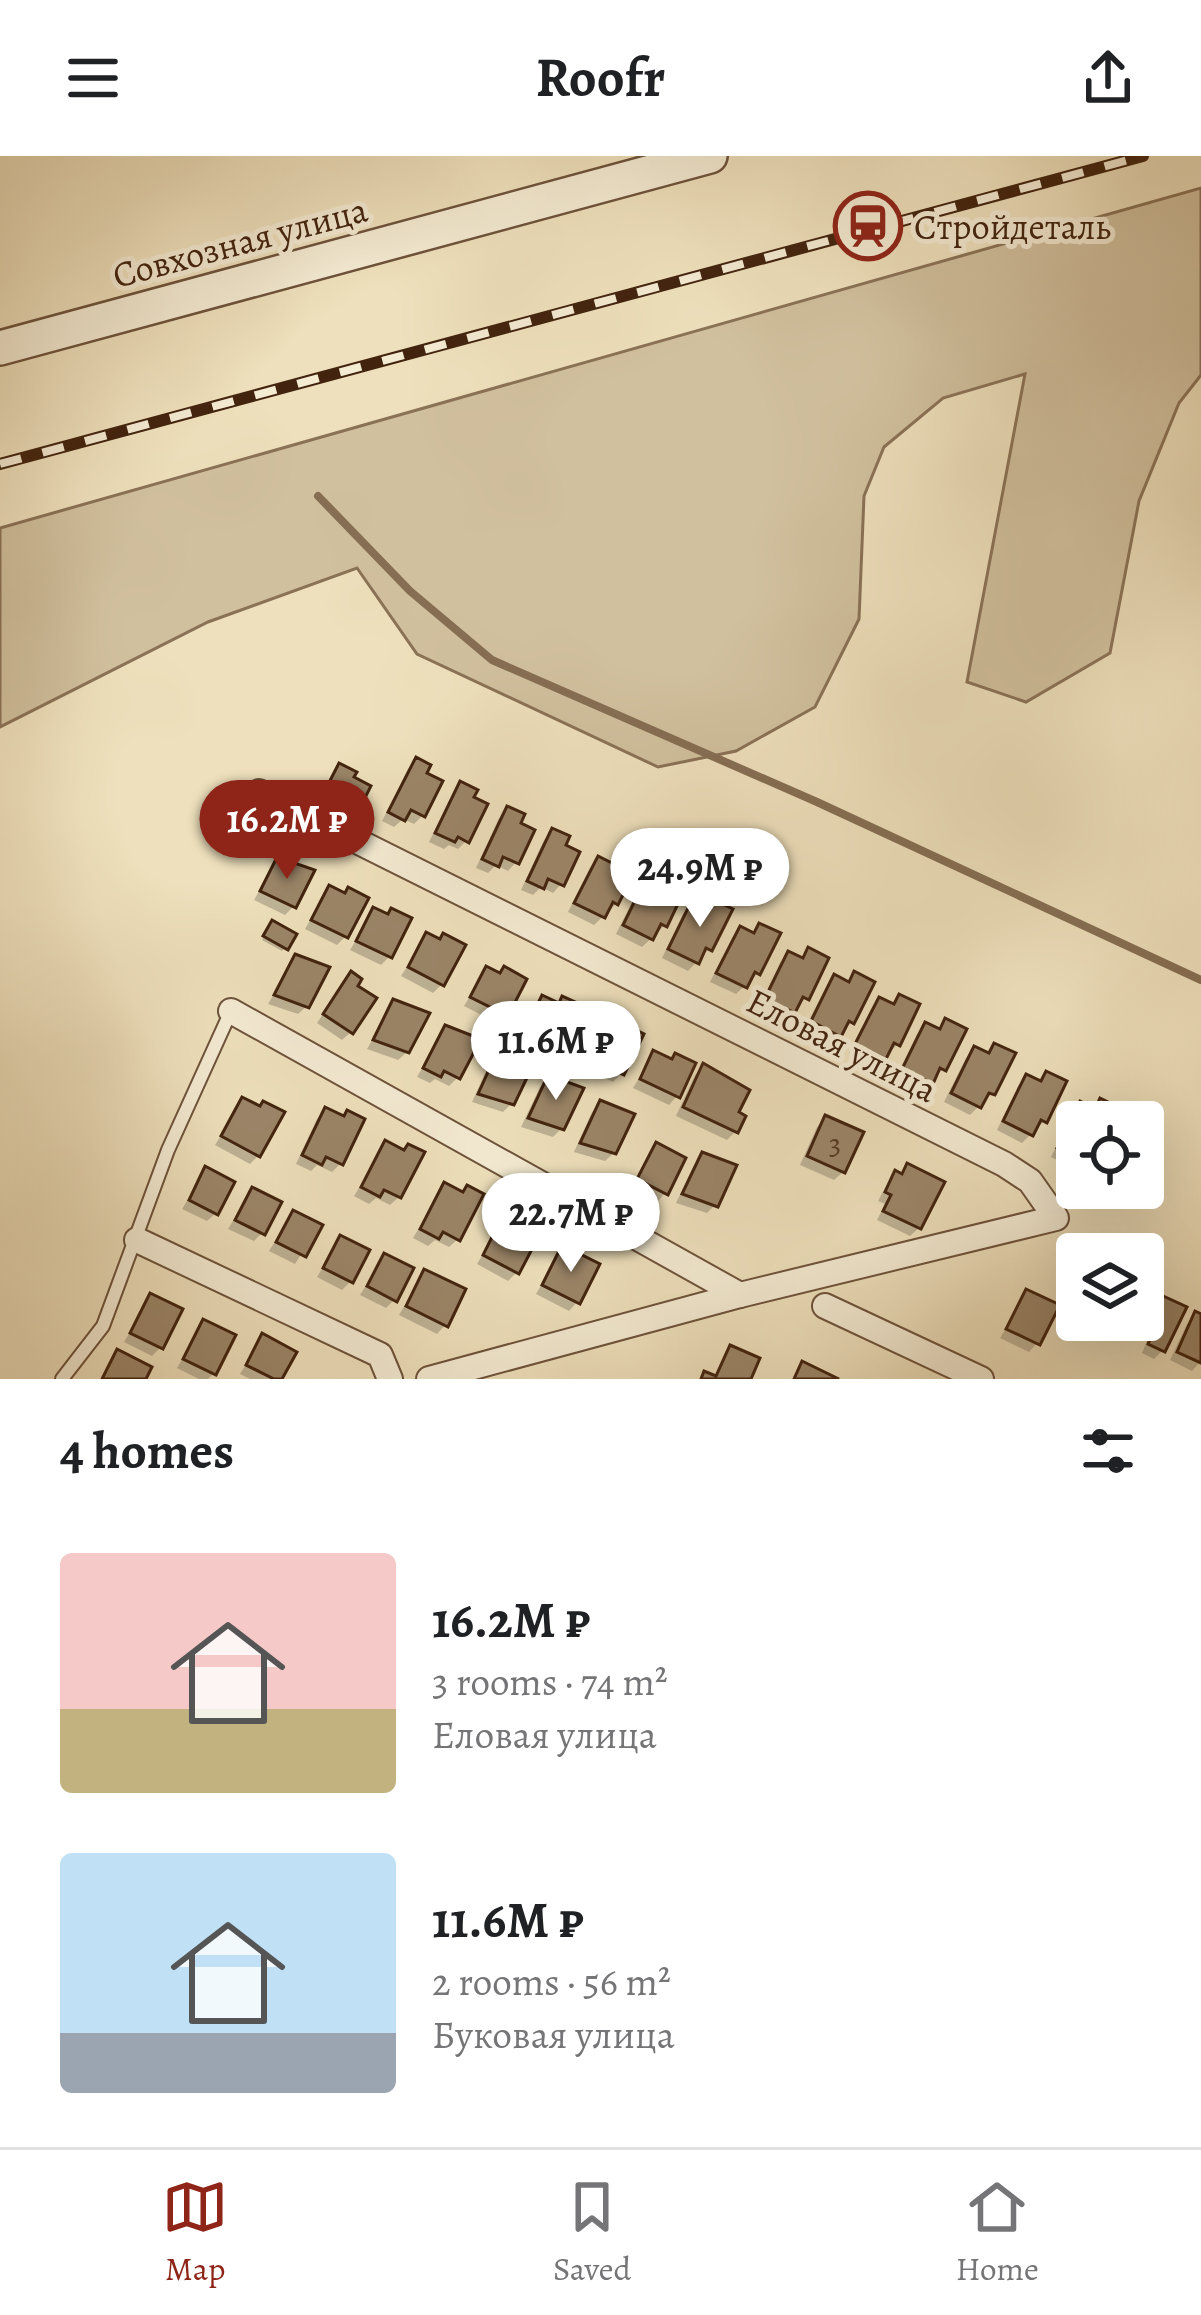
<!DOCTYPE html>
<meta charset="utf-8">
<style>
:root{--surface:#fff;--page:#f2f2f2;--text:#202124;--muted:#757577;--line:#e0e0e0;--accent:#8f2418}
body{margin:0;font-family:Alegreya,serif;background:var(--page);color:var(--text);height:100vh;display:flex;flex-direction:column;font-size:45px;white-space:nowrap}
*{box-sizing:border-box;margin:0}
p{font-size:39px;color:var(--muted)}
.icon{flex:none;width:66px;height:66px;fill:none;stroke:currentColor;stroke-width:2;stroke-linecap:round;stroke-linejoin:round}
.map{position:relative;height:1223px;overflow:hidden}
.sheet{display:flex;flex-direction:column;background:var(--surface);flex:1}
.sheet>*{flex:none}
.fabs{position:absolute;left:1056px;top:945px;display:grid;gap:24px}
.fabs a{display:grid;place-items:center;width:108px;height:108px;border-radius:12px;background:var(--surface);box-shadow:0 12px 48px #0002;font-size:60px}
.price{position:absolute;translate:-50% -102px;padding:0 27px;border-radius:42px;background:#fff;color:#222;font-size:39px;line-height:78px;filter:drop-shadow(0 3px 6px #0008)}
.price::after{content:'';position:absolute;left:50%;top:72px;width:36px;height:27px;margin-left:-18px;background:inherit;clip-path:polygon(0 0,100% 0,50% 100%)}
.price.on{background:var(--accent);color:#fff}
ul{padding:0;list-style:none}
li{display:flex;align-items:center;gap:36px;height:300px;padding:0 60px}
li span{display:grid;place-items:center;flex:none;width:336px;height:240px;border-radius:12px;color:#555}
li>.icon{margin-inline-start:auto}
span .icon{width:144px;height:144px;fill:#fffc;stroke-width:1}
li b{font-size:51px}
h2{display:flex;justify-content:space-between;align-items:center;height:144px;padding:0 60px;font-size:51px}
header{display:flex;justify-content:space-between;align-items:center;height:156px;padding:0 60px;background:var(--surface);font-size:54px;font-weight:700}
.dock{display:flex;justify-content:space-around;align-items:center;height:168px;border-top:3px solid var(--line);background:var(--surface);font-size:33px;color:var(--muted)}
.dock a{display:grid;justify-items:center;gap:6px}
.dock .on{color:var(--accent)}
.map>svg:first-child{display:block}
.green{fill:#d1c09e;stroke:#8a7256;stroke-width:3}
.shadow{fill:#0003}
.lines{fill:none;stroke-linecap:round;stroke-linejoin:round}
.stream{stroke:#866e53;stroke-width:8}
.building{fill:#9b8568;stroke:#42230e;stroke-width:3}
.service-casing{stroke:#6d523a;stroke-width:16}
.minor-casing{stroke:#6d523a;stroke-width:28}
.tertiary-casing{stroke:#6d523a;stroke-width:38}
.service{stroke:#f4ebd3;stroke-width:12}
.minor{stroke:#f4ebd3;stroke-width:24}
.tertiary{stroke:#f4ebd3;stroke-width:33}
.rail-casing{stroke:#42230e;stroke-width:12}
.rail{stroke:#f4ebd3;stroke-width:8;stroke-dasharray:22;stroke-linecap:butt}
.labels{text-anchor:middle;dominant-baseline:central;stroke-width:10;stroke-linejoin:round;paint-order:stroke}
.number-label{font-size:30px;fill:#583c24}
.poi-label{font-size:36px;fill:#42230e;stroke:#f4ebd3;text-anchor:start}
.street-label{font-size:36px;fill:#42230e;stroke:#f4ebd3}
</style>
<header><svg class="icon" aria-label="menu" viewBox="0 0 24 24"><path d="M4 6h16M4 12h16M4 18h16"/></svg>Roofr<svg class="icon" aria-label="share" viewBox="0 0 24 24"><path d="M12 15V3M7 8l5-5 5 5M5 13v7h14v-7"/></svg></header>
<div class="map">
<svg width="1201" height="1223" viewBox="0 0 1201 1223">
<rect width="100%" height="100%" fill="#eee0bc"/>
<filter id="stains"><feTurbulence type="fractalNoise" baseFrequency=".00167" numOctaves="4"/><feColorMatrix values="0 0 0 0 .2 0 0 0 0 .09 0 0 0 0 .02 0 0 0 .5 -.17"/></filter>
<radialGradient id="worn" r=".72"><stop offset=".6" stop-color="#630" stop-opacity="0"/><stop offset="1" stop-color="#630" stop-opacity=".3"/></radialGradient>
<polygon class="green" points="1201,32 1201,219 1179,247 1139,345 1110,497 1026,546 967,526 1025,218 943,242 884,291 864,340 859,463 815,551 736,595 658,611 417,498 357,412 208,466 0,571 0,372"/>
<g class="shadow">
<polygon points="416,605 423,619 422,660 414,668 403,663 394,671 382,665 408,613"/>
<polygon points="461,629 466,685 458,693 449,689 444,693 429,686 453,638"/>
<polygon points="508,653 517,669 516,706 508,715 496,709 488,717 476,712 499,662"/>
<polygon points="553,675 561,728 553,737 541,731 533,739 521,734 544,684"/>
<polygon points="618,700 616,748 594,769 568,756 590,712 598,703 610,709"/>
<polygon points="277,704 293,751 285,759 254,744"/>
<polygon points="666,722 664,770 642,791 616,778 638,734 647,725 658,731"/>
<polygon points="329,732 343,739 346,780 337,789 305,773"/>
<polygon points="712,746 709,793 688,815 662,802 683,758 692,750 703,755"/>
<polygon points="374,755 408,763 389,801 381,809 350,794"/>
<polygon points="760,770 758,817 736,838 710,826 732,782 740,773 751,779"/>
<polygon points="269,771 285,792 282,795 262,784"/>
<polygon points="427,780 442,828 433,837 401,820"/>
<polygon points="809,795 806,842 784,863 759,851 780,807 789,798 800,804"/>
<polygon points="296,801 307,850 298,858 268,848"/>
<polygon points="486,813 505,858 497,867 464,850"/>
<polygon points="854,819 852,866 830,887 804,874 826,831 834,822 846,828"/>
<polygon points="343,828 351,876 342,884 317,867"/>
<polygon points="899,841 916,850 897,889 875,910 849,897 871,853 880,845 891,850"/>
<polygon points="542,842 564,884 555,893 521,877"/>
<polygon points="394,847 407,896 398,904 367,893"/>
<polygon points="946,866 943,913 922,935 896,922 917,878 926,870 937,875"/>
<polygon points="603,869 622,917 613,926 579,910 595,877"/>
<polygon points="445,873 458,921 449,930 435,923 430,927 417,921"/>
<polygon points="994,891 992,937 970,959 944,946 966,902 975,894 986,899"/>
<polygon points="499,898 512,947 503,956 472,946 490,906"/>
<polygon points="654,898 677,940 669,949 633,932"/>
<polygon points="704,910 735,957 736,975 727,984 676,960 695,919"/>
<polygon points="1047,918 1044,965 1022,987 997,974 1018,930 1027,922 1038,927"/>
<polygon points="549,923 562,972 553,981 521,971 540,931"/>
<polygon points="243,944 258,1000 250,1008 215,989"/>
<polygon points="1101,946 1112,966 1077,966 1077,1014 1051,1001 1073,957 1081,949 1092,954"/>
<polygon points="601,948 614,997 605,1005 574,996 592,956"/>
<polygon points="325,955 341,1007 332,1016 317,1009 311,1015 296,1008 317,963"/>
<polygon points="826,963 843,1016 834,1024 800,1009 817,971"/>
<polygon points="386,988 399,1041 390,1049 376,1042 369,1048 354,1040"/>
<polygon points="657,990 665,1037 657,1046 631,1032"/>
<polygon points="703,1000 715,1049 707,1057 676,1047 695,1008"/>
<polygon points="907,1011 919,1072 910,1080 877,1064 885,1048 878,1045 888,1026"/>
<polygon points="206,1014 216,1057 207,1065 182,1053"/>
<polygon points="445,1030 458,1083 449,1091 435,1084 428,1090 413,1082"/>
<polygon points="252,1034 262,1077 254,1085 228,1073"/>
<polygon points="293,1057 319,1070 295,1108 269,1095"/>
<polygon points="506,1059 517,1116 508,1125 477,1108"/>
<polygon points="341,1082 351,1125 342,1134 317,1121"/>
<polygon points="562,1093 577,1146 569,1155 536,1138"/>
<polygon points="384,1101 394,1144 386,1152 360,1139"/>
<polygon points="425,1116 445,1169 437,1178 399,1159"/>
<polygon points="1027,1137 1037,1187 1029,1196 1000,1182"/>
<polygon points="151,1141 161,1191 152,1200 124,1186"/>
<polygon points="1161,1142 1163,1194 1154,1203 1142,1197 1147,1185 1138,1182"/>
<polygon points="1196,1159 1201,1162 1201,1205 1192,1215 1170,1204 1187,1168"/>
<polygon points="204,1166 213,1218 208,1223 199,1223 177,1212"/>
<polygon points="263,1181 279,1223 250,1223 240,1218"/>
</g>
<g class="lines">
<polyline class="stream" points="318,340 410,435 492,504 817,646 1201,824"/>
</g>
<g class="building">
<polygon points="416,601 431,609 427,617 443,625 425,661 411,654 405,665 388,656"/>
<polygon points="339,607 357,616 354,621 371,630 346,679 315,654"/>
<polygon points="460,625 478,634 474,641 488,648 469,687 458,681 455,686 435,677"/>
<polygon points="507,650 525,658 521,667 535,674 519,708 503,701 499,711 482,703"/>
<polygon points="552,672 570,680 566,689 580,696 564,730 548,723 544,733 527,725"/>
<polygon points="618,697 639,707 618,749 613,746 605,762 574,747 598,700 612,707"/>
<polygon points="277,701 315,714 296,752 260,735"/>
<polygon points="666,719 687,729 667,771 661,768 653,784 623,769 646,722 661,729"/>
<polygon points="329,729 345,737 348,731 369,742 348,782 311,764"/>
<polygon points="711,743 733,753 712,795 706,792 699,808 668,793 691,746 706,753"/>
<polygon points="373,751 388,758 391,752 412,762 392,802 356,785"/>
<polygon points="272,764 297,778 288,794 263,780"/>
<polygon points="759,767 781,777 760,819 755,816 747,832 716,817 740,770 754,777"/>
<polygon points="426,776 440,783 443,777 466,789 444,830 408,811"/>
<polygon points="808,791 829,802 809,844 803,841 795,857 765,842 788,795 803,802"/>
<polygon points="295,798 330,811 309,852 274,839"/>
<polygon points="486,810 500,817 504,810 527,823 508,860 470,841"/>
<polygon points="351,815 362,823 358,830 377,842 353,878 323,858"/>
<polygon points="854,815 875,826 854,868 849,865 841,881 811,865 834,818 849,826"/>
<polygon points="899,838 920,848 900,890 894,887 886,903 855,888 879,841 894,848"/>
<polygon points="542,839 559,847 562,840 584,850 566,886 528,868"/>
<polygon points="393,843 430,857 409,897 373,884"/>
<polygon points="945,862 967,873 946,915 940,912 933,928 902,913 925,866 940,873"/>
<polygon points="603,865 620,873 622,867 644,878 624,919 586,901"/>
<polygon points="445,869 481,883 460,923 444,915 441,921 423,912"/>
<polygon points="994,887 1016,897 995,939 989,937 981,952 951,937 974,890 989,897"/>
<polygon points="498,894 534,907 514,949 478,938"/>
<polygon points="653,894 672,903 675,897 696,907 680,942 640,923"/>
<polygon points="703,907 750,934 739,956 746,960 738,977 683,951"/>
<polygon points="1046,915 1067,925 1047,967 1041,964 1033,980 1003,965 1026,918 1041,925"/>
<polygon points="548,919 584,932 564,974 528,962"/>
<polygon points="242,941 260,950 263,945 285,956 260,1001 221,980"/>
<polygon points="1100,942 1122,953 1115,966 1077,966 1077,1002 1057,992 1080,945 1095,953"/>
<polygon points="600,944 635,958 616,998 580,987"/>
<polygon points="325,951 344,960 347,954 365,963 343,1009 326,1001 322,1009 302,999"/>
<polygon points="825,959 864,976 845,1017 807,1000"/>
<polygon points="385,984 404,994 408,988 425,996 401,1042 384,1034 380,1041 361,1031"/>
<polygon points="656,986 686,1002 668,1039 637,1023"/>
<polygon points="702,996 737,1009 718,1051 682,1038"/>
<polygon points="907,1007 945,1026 921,1073 883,1055 891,1039 885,1036 895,1014 902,1018"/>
<polygon points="205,1010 235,1026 218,1059 189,1044"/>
<polygon points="444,1026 463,1036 467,1029 484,1038 460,1085 443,1076 439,1083 420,1073"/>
<polygon points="252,1031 282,1046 265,1079 235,1064"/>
<polygon points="293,1054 323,1069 306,1101 276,1086"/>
<polygon points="520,1054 533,1060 529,1068 542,1074 519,1118 483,1099 505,1055 516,1061"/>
<polygon points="340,1079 370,1094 353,1127 323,1112"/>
<polygon points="562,1089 600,1108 580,1148 542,1129"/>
<polygon points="384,1097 414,1112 397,1146 367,1130"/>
<polygon points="424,1113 466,1133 448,1171 406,1150"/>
<polygon points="1026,1133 1060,1149 1040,1189 1006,1173"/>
<polygon points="150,1137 183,1153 163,1193 130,1177"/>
<polygon points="1161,1139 1187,1151 1165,1196 1148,1188 1153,1177 1144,1173"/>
<polygon points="1195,1155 1201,1158 1201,1207 1177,1196"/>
<polygon points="203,1163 236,1179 216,1219 183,1203"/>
<polygon points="262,1177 297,1196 282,1223 274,1223 246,1209"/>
<polygon points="730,1189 760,1202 751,1223 701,1223 704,1215 716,1220"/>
<polygon points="117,1193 152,1211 146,1223 102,1223"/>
<polygon points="802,1205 839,1223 794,1223"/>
</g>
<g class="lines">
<defs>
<polyline id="service" points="62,1223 103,1170 168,994 231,855"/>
<g id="minor">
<polyline points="259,636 1004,1008 1030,1025 1056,1062 740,1139 429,1223"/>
<polyline points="231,855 740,1139"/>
<polyline points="137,1084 380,1199 390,1223"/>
<polyline points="825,1150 981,1223"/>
</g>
<polyline id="tertiary" points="0,192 710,0"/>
</defs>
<use href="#service" class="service-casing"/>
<use href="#minor" class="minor-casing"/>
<use href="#tertiary" class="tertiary-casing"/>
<use href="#service" class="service"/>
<use href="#minor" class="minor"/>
<use href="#tertiary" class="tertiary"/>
<defs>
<polyline id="rail" points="0,308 1143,0"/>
</defs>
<use href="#rail" class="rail-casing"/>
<use href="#rail" class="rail"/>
</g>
<defs>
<symbol id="station-ring" viewBox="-11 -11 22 22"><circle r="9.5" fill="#f4ebd3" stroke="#8f2418" stroke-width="1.5"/><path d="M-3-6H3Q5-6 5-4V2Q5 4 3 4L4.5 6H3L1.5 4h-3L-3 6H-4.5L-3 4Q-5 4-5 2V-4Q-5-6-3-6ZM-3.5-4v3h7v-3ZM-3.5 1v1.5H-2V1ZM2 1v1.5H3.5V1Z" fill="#8f2418"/></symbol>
</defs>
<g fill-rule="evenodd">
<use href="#station-ring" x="830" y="32" width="76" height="76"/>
</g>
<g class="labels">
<g class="number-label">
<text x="835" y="988">3</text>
</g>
<g class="poi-label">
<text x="914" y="70">Стройдеталь</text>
</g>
<g class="street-label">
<text transform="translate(240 86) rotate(-15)">Совхозная улица</text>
<text transform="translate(842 889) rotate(27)">Еловая улица</text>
</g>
</g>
<rect width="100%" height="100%" filter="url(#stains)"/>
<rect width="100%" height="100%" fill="url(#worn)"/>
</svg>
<div class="fabs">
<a><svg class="icon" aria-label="locate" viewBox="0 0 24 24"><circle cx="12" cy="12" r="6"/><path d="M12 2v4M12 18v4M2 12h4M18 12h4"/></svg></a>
<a><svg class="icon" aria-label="layers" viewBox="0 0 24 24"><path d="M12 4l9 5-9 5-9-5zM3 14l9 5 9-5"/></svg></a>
</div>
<b class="price on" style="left:287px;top:726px">16.2M ₽</b>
<b class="price" style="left:700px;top:774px">24.9M ₽</b>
<b class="price" style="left:556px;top:947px">11.6M ₽</b>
<b class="price" style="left:571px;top:1119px">22.7M ₽</b>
</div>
<section class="sheet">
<h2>4 homes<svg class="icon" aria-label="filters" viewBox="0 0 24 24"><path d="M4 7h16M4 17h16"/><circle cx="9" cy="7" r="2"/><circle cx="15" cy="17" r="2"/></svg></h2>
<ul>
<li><span style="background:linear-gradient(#f6c9c9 65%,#c2b280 0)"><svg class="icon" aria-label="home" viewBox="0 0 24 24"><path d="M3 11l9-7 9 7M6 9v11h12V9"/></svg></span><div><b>16.2M ₽</b><p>3 rooms · 74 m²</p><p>Еловая улица</p></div></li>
<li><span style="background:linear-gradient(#bfe0f5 75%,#9aa5b1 0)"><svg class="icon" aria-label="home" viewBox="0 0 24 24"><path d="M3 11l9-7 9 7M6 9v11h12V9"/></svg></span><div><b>11.6M ₽</b><p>2 rooms · 56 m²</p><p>Буковая улица</p></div></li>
</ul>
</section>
<nav class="dock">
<a class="on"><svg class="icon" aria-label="map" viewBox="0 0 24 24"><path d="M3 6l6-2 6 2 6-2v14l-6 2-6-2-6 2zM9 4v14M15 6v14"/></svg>Map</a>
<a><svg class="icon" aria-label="saved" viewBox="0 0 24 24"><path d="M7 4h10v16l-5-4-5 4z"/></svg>Saved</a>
<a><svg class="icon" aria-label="home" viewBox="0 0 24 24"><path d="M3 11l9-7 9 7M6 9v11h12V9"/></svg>Home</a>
</nav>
